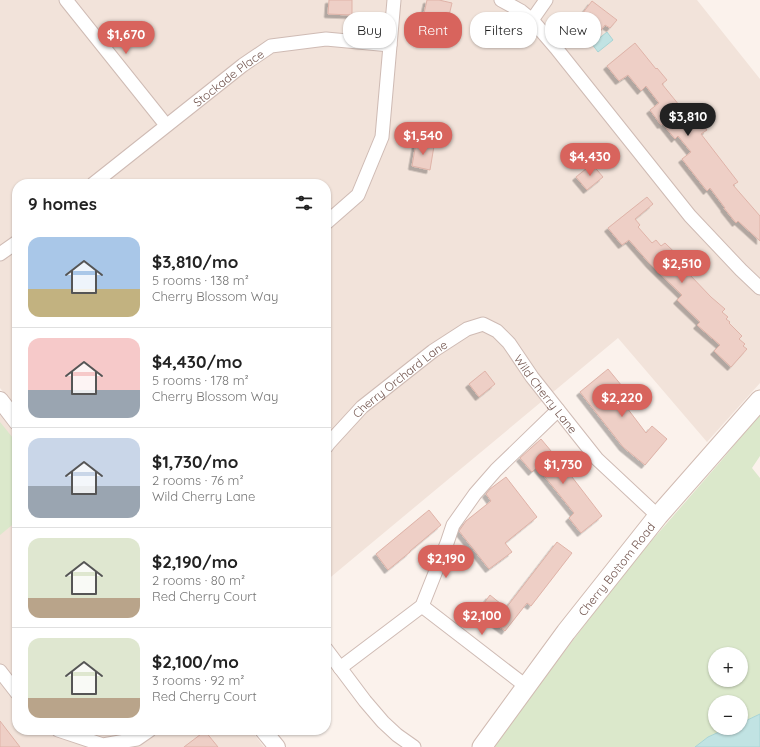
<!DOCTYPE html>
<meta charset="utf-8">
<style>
:root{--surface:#fff;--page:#f6f6f6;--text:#222;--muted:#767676;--line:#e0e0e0;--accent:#d8645d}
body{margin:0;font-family:Quicksand,sans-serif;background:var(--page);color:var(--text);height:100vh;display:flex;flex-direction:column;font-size:15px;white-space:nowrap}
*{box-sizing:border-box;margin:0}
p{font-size:13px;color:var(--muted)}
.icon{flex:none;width:22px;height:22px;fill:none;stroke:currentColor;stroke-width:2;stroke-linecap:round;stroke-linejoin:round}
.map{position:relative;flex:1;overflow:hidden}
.drawer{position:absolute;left:12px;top:179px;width:319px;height:556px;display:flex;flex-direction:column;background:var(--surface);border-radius:16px;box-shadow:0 1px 3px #0004}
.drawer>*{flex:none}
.hud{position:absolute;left:343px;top:12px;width:357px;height:36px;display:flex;gap:8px}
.tools{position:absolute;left:708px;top:647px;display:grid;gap:8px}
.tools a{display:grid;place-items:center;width:40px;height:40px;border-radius:50%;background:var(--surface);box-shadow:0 1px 3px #0004;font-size:20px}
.price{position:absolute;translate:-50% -34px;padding:0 9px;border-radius:14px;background:var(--accent);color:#fff;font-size:13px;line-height:26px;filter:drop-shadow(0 1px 2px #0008)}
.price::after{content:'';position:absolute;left:50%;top:24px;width:12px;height:9px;margin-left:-6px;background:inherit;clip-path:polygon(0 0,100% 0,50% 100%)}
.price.selected{background:#222;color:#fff}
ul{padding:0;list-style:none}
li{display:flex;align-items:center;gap:12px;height:100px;padding:0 16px}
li+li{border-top:1px solid var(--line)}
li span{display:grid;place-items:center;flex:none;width:112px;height:80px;border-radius:12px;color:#555}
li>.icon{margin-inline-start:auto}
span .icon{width:48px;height:48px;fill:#fffc;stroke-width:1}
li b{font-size:17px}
h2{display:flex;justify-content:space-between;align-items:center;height:48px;padding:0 16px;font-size:17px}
.tag{padding:0 14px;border-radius:16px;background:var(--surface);box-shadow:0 1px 3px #0004;font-size:14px;line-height:36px}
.tag.selected{background:var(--accent);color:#fff}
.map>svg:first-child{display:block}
.residential{fill:#f2e3da}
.green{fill:#dbe8cb;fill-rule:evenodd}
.water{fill:#c1e3e3;stroke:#a8d4d4}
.building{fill:#eecfc6;stroke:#dfb3a8;filter:url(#shadow)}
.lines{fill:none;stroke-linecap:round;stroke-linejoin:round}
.minor-casing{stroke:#cfbbb4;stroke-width:15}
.tertiary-casing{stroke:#cfbbb4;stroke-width:18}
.secondary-casing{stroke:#d1bbb2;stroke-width:21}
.minor{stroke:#fff;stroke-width:13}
.tertiary{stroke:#fff;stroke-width:16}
.secondary{stroke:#fff;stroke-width:19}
.labels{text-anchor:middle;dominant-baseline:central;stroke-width:3;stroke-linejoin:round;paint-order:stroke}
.street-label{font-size:12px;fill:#745750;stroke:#fef7f2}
</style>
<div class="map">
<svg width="760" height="747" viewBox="0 0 760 747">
<defs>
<filter id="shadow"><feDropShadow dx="-3.5" dy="3.5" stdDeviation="0" flood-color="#0004"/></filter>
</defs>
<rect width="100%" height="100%" fill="#fbf2ec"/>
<g class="residential">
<polygon points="0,0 697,0 760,79 760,383 707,442 618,338 326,581 326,184 17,184 17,409 0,388"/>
<polygon points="0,415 17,436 17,730 251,730 264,747 0,747"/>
</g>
<g class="green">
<path d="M760 414V456L752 468 760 478V714L741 723V702H715V728H728L708 737 695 747H492L627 569 721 461ZM715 654H741V680H715Z"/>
<polygon points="0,422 17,443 17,521 0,535"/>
</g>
<g class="water">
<polygon points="607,32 613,40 598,52 592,44"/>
<polygon points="760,714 760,747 695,747 708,737 728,728 741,728 741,723"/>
</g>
<g class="building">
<polygon points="329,0 352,0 352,15 328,14"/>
<polygon points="427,0 439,0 452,3 447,24 423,18"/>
<polygon points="592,1 617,20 610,28 605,25 596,37 576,22"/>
<polygon points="635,43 656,69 657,68 667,80 662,84 688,116 693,112 707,130 701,134 738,182 733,185 760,216 760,241 738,221 736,223 724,208 725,208 710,188 707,191 682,159 691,152 678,136 675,139 663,124 661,125 650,110 659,103 646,86 641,91 628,75 619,81 607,66"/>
<polygon points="416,143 434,146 430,170 412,166"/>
<polygon points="592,164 603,177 587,190 576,177"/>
<polygon points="647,197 653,204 635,219 640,225 638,227 652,243 656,240 661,246 665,243 693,270 689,274 711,297 725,309 722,312 728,317 726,319 730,322 729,323 742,336 739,339 745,344 743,346 747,349 731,367 714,351 720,345 697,325 700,322 677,300 682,295 651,265 629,240 622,245 608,228"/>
<polygon points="608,369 622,386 615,392 646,433 652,426 667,439 645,465 623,447 580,392"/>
<polygon points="485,371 495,384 479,397 469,384"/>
<polygon points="541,439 562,464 602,516 581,533 569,518 574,513 537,467 532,472 520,458"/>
<polygon points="506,477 537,517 505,543 512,552 489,569 459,531 466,521 491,501 486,494 490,489"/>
<polygon points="429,510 441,525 410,551 410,552 388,570 376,554"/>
<polygon points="557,542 572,553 531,606 527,603 505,631 478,611 490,595 506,608"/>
<polygon points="0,721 20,747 0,747"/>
<polygon points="205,731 218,747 184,747"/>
</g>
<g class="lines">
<defs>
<g id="minor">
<polyline points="66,0 166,125"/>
<polyline points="501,0 521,11 532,20 556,48 690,216 741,270 760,288"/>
<polyline points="532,20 546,0"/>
<path id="s1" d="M93 184 243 65 271 46 326 39 390 45"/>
<polyline points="326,223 358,195 382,137 394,0"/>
<polyline points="0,254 17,242"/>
<path id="s2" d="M326 447 329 443 362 407 433 351 467 329 483 324 497 331 509 343 532 377 597 459 658 516"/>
<polyline points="422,606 527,687"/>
<polyline points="326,649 365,701 383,722 397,735 414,747"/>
<polyline points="340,668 422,606 447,543 453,525 475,494 496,470 558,410"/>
<polyline points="0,671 17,693"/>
<polyline points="58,730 103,745 137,739 150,730"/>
</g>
<g id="tertiary">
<polyline points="0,400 17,422"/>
<polyline points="263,730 277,747"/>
</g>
<g id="secondary">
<path id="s3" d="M482 747 566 632 658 516 760 400"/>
</g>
</defs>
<use href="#minor" class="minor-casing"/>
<use href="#tertiary" class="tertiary-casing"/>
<use href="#secondary" class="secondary-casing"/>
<use href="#minor" class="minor"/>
<use href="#tertiary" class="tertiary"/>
<use href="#secondary" class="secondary"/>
</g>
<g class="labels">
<g class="street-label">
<text stroke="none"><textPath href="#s1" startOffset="172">Stockade Place</textPath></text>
<text stroke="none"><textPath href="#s2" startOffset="101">Cherry Orchard Lane</textPath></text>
<text stroke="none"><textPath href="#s2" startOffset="297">Wild Cherry Lane</textPath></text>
<text stroke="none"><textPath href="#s3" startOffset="223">Cherry Bottom Road</textPath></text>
</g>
</g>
</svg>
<div class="tools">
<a>+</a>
<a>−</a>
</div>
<b class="price" style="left:126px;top:55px">$1,670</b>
<b class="price selected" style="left:688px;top:137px">$3,810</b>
<b class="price" style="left:423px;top:156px">$1,540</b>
<b class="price" style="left:590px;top:177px">$4,430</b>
<b class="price" style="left:682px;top:284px">$2,510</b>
<b class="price" style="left:622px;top:418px">$2,220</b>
<b class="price" style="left:563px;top:485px">$1,730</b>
<b class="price" style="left:446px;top:579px">$2,190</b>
<b class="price" style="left:482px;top:636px">$2,100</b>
<div class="hud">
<a class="tag">Buy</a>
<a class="tag selected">Rent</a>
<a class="tag">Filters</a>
<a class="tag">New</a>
</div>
<section class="drawer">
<h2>9 homes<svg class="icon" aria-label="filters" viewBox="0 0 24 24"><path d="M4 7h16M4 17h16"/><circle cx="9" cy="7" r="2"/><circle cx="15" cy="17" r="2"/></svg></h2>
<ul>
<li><span style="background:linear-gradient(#a9c7e8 65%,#c2b280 0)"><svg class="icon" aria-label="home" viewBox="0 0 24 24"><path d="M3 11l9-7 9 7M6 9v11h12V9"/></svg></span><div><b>$3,810/mo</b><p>5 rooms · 138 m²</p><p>Cherry Blossom Way</p></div></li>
<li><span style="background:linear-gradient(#f6c9c9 65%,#9aa5b1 0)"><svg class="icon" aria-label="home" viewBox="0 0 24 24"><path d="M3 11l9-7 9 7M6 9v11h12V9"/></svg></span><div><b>$4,430/mo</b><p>5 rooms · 178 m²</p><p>Cherry Blossom Way</p></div></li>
<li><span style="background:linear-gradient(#c9d6e8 60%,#9aa5b1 0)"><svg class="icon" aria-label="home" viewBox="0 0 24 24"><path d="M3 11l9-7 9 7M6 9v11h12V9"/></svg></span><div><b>$1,730/mo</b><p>2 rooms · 76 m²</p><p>Wild Cherry Lane</p></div></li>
<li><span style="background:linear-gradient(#dfe7d0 75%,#b9a48a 0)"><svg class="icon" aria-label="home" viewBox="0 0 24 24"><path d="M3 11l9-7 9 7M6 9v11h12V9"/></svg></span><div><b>$2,190/mo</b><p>2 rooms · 80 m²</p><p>Red Cherry Court</p></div></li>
<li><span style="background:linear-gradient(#dfe7d0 75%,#b9a48a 0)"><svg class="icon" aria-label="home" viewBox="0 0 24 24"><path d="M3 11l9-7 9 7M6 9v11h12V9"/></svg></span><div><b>$2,100/mo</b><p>3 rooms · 92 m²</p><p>Red Cherry Court</p></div></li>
</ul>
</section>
</div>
